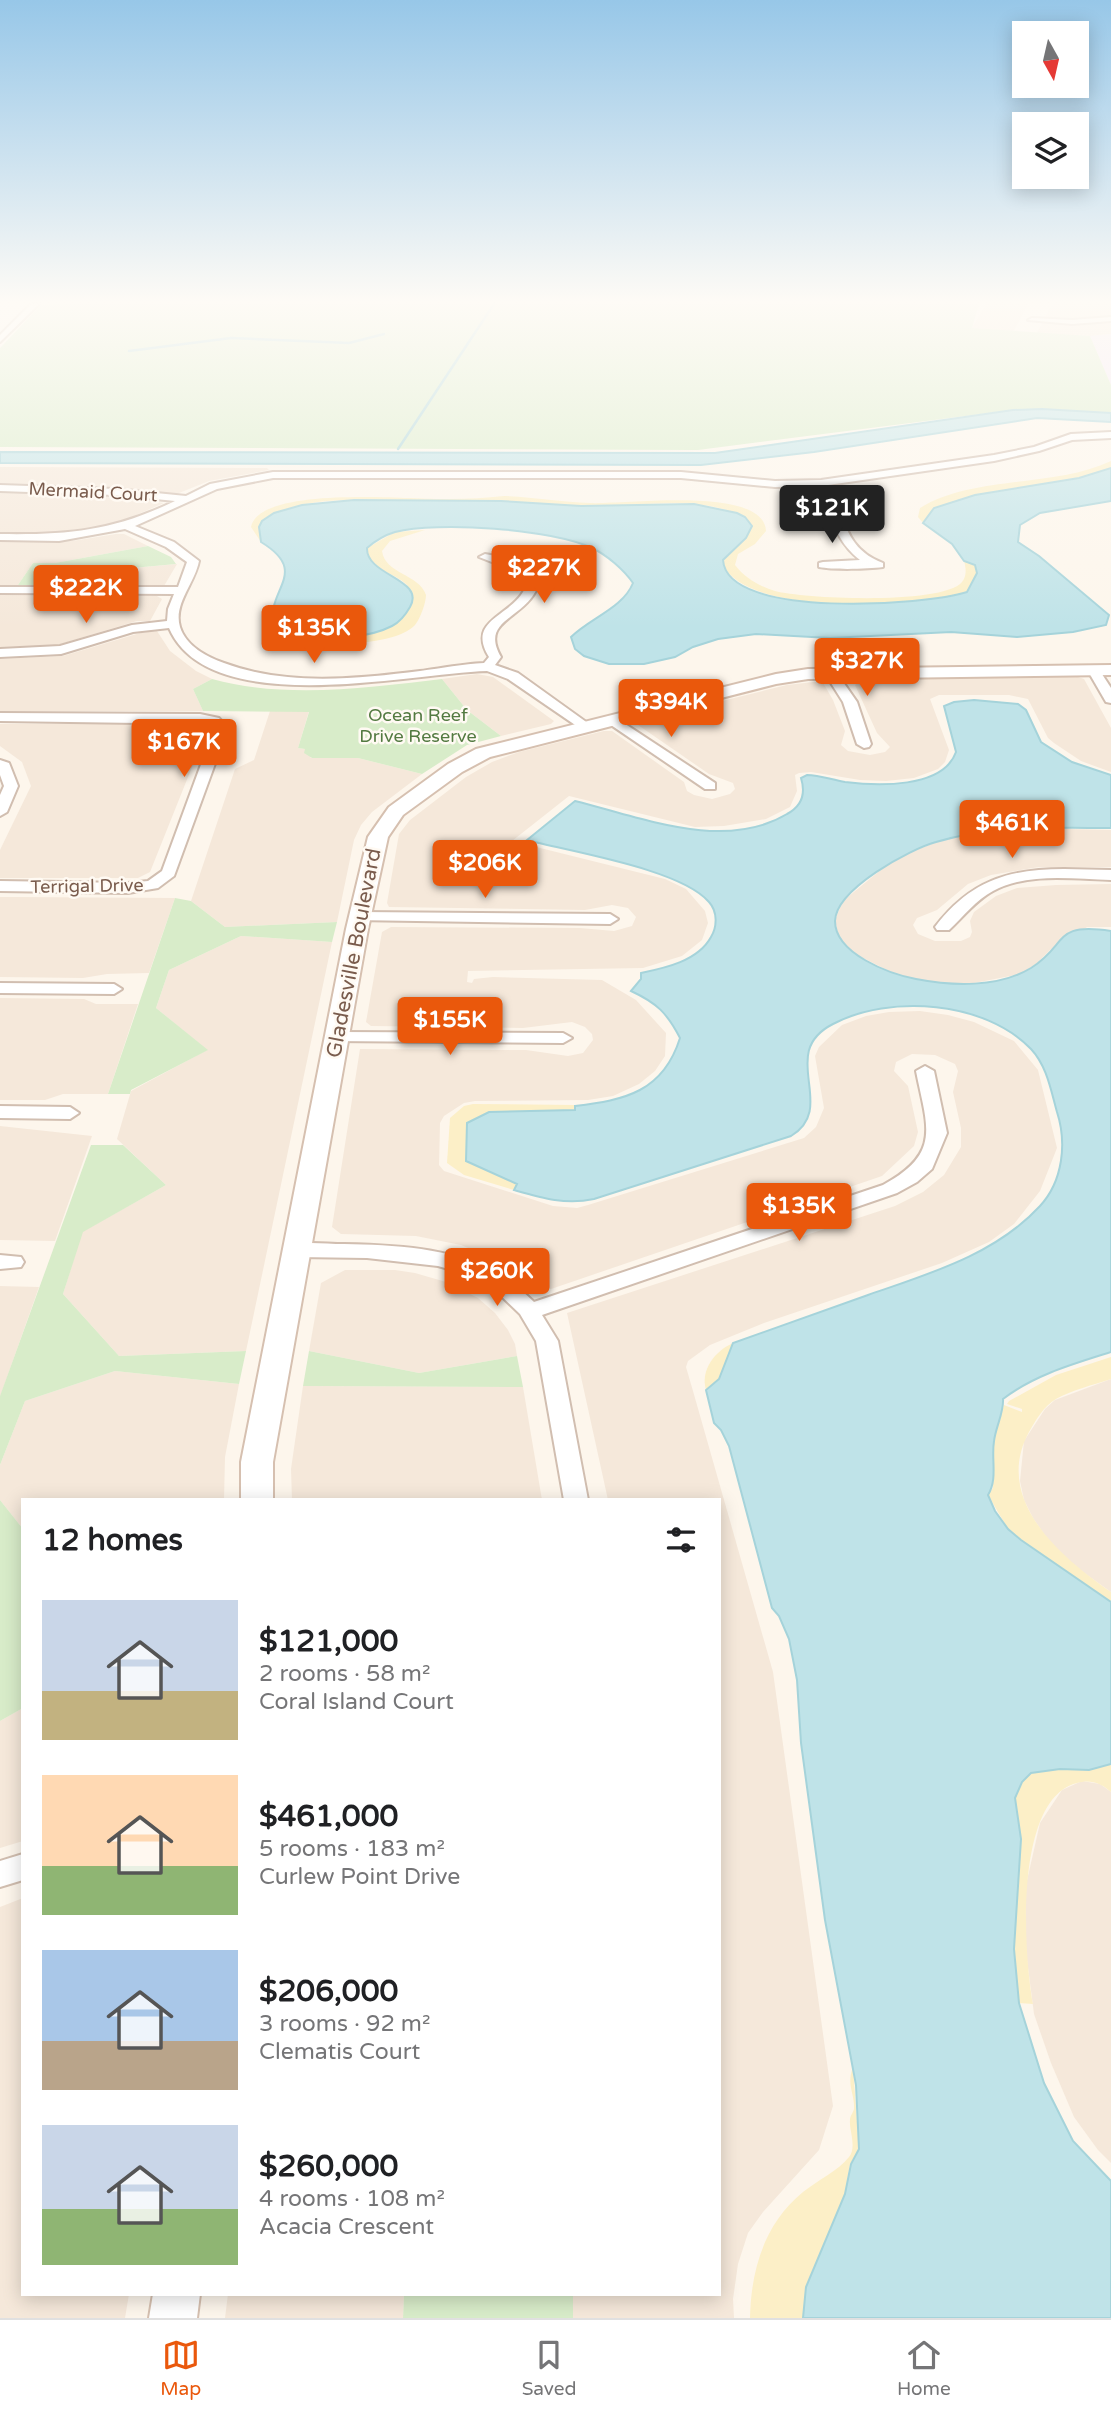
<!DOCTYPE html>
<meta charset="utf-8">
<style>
:root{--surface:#fff;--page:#f6f6f6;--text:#202124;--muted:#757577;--line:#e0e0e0;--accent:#ea580c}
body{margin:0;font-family:"Varela Round",sans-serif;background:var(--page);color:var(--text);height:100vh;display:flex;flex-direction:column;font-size:26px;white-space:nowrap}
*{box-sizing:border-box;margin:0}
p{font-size:23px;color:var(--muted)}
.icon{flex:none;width:38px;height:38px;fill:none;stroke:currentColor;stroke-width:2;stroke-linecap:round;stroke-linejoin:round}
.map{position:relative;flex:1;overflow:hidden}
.drawer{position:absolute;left:21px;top:1498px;width:700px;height:798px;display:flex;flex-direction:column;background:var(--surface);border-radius:0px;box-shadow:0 4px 18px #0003}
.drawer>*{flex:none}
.needle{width:46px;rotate:172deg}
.buttons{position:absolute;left:1012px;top:21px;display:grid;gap:14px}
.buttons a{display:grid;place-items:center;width:77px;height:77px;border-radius:0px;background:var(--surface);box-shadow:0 4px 18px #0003;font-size:35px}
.price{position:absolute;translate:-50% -60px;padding:0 16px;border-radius:7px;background:var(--accent);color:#fff;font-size:23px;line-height:46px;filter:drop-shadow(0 2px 4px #0008)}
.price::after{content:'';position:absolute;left:50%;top:42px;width:21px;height:16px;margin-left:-10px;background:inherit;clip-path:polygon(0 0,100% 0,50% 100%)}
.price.current{background:#222;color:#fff}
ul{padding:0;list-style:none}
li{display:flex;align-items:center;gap:21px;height:175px;padding:0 21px}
li span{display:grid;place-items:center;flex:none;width:196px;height:140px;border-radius:0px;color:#555}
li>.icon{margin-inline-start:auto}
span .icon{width:84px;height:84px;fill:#fffc;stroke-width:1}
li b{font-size:30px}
h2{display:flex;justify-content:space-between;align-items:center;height:84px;padding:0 21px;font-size:30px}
.menu{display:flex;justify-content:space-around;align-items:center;height:98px;border-top:2px solid var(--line);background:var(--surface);font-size:19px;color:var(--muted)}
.menu a{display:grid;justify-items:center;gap:4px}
.menu .current{color:var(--accent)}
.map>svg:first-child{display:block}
.residential{fill:#f5e8da}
.education{fill:#f3e8fa}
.green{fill:#d8ecc9}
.sand{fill:#fcefc7}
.water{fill:#bfe3e8;stroke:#a5d3da;stroke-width:2}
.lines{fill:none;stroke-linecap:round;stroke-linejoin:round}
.stream{stroke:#a5d3da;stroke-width:2.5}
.street-casing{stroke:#d1beb0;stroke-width:4}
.secondary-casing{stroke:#d6c0b0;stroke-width:4}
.street{fill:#fff;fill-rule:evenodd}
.secondary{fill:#fff;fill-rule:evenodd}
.labels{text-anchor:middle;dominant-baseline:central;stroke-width:5;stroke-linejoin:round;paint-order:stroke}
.far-street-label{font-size:18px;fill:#7a5c4d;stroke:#fffaf3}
.far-park-label{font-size:18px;fill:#537a41;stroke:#fffaf3}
.street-label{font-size:21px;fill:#7a5c4d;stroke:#fffaf3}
</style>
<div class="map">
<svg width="1111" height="2318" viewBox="0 0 1111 2318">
<rect width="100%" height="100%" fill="#fdf6ec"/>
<g class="residential">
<polygon points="986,304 1028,304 1014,331 972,328"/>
<polygon points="1052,304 1111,304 1111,334 1090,336 1037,333"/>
<polygon points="0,467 267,468 269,470 209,481 174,495 101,487 0,484"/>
<polygon points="0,492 106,495 164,503 120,522 89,529 53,533 0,533"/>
<polygon points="116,534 124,534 148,546 55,563 33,563 18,585 0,585 0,542 72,541"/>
<polygon points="177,564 164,586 101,586 111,570"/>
<polygon points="0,595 157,596 162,599 150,621 137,621 54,646 0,647"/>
<polygon points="157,631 170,651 196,671 212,679 193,689 203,711 0,711 0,659 63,656 140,633"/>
<polygon points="477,674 493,677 554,721 551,724 501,736 467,710 442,679"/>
<polygon points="1075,676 1084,679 1111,728 1111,772 1081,761 1054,743 1048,738 1028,699 1009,695 939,695 930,699 949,750 945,762 938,769 914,778 886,781 860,780 811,772 799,773 795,775 797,791 790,807 766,819 724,826 695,827 569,796 512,841 665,879 686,889 705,911 708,923 702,940 682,956 643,968 468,971 467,982 472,983 474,979 493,977 602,980 636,1000 666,1033 665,1056 655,1071 639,1084 613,1096 588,1100 475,1101 464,1103 444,1116 440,1123 439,1165 444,1171 553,1206 577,1208 588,1205 804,1138 816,1127 824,1108 815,1056 819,1047 842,1025 866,1016 889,1012 920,1011 948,1015 974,1022 1014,1041 1038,1070 1057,1148 1040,1191 1014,1224 989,1242 942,1263 764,1323 710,1345 688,1361 686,1367 693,1391 773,1672 833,2106 819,2150 763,2212 748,2233 738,2264 733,2299 734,2318 573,2318 573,2294 719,2294 719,1500 608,1500 567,1313 895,1206 923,1192 944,1175 961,1147 961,1128 953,1092 958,1071 955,1064 935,1055 912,1054 896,1062 894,1071 908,1086 918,1132 914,1146 882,1176 551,1289 536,1287 509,1265 461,1245 416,1236 341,1234 332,1227 360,1049 526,1050 568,1056 583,1053 593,1040 592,1034 585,1027 572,1022 523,1028 371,1026 366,1022 382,932 391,927 580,928 614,931 632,926 636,917 628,908 612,905 585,910 389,907 387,903 399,834 410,820 466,777 492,762 519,752 604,731 612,731 684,782 687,791 694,795 712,799 730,794 735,789 733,783 709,774 638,725 640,721 787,685 822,681 833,700 845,731 841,745 848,751 870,755 885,752 890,747 877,733 855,685 867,678"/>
<polygon points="270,711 309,711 298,748 306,749 311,758 358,758 422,774 372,812 361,825 354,840 337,922 225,927 191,901 235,769 254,760"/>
<polygon points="0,724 198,724 208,727 150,872 138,878 0,878 0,850 31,786 22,762 0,746"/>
<polygon points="1028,828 1111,830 1111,867 1039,867 991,875 968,884 937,910 917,918 913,925 918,934 935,941 961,941 970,937 972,932 970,921 974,912 996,896 1017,888 1056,885 1111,884 1111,927 1087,927 1050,950 1036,964 1020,974 969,984 931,982 895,974 857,955 844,944 838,933 835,920 843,901 894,859 939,841 972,834"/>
<polygon points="0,897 16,897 175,898 149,973 107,974 83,978 0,977"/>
<polygon points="241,936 332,942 246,1351 119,1356 63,1294 82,1232 166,1185 117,1139 131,1091 207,1050 156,1008 169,970"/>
<polygon points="0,998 84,999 96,1004 138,1004 108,1094 63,1094 45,1100 0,1100"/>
<polygon points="0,1126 92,1136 55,1241 0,1240"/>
<polygon points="345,1270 395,1270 415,1273 446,1282 478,1298 495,1313 508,1330 515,1344 517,1356 419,1373 309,1351 321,1283"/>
<polygon points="0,1286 39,1287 0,1397"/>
<polygon points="115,1371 239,1384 225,1457 224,1500 23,1500 23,1529 0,1500 0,1465 25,1401"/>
<polygon points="1111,1379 1111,1592 1069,1562 1051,1544 1033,1518 1024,1500 1020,1481 1024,1441 1045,1409 1055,1400"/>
<polygon points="303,1386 523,1387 542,1500 292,1500 291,1469"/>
<polygon points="23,1708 23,1841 0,1848 0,1721"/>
<polygon points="1082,1781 1100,1784 1111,1792 1111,2163 1098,2150 1074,2117 1051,2063 1034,2014 1025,1944 1026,1885 1040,1823 1062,1790"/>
<polygon points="23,1898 23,2294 129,2294 125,2318 0,2318 0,1907"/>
<polygon points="228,2294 404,2294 403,2318 225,2318"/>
</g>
<polygon class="education" points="1111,334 1111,385 1090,336"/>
<g class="green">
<polygon points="80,304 979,304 972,328 1090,336 1111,385 1111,413 1042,409 1013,410 698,450 0,447 0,348 41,305"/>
<polygon points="148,546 171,557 176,564 111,570 101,586 18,585 33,563 55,563"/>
<path d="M212 679C285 699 367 688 442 679L467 710 501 736 467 745 422 774 358 758H312L304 753 305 749 298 748 309 712 203 711 193 689Z"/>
<polygon points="175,898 191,901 225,927 337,922 332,942 241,936 169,970 156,1008 208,1050 131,1090 130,1094 108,1094"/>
<polygon points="91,1145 123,1145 166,1185 83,1232 63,1294 119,1356 246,1351 239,1384 115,1371 25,1401 0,1465 0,1396"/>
<polygon points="309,1351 419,1373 517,1356 523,1387 303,1386"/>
<polygon points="0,1500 23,1529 23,1708 0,1721"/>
<polygon points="404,2294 573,2294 573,2318 403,2318"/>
</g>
<g class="sand">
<path d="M1111 461V468L1093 475 975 495 934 508 923 523 918 517 920 508C974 475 1054 488 1111 461Z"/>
<path d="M504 496C533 497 561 502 590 503 623 505 764 485 766 531L755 544 738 554 735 565C745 578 759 586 775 591 805 599 943 605 962 582 967 576 966 568 964 561L975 565 977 573 967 592C918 608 749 617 723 565L726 554 746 538 745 517C695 493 635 508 582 506 556 506 529 502 503 501 481 501 460 503 439 503 385 503 310 489 262 521L261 542 251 527C260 484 415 500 450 499 468 499 486 498 504 496Z"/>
<path d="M425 530 390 541 382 551C385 574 419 574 426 595 426 603 420 619 415 625 393 649 297 649 274 627 285 628 294 634 306 635 344 641 392 638 413 601 412 597 410 589 407 585 395 572 366 570 367 548L395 532Z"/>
<polygon points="473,1104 575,1105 576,1110 514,1190 464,1175 447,1163 450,1118 464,1106"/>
<path d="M733 1343 719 1379 706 1390C700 1370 715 1351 733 1343Z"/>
<path d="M1111 1357V1379C1093 1385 1072 1390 1056 1399 1044 1406 1035 1421 1029 1432 992 1500 1062 1558 1111 1592V1602L1021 1540 1008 1529 988 1495 993 1488 994 1439 1004 1405 1022 1412V1409L1007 1404 1009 1401 1056 1375Z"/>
<path d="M1111 1764V1792C1101 1783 1090 1779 1077 1783 1013 1799 1024 1956 1033 2004L1019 2003 1014 1949 1021 1837 1015 1798 1022 1782 1031 1773 1060 1769 1089 1770Z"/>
<path d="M853 2067 859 2149 850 2164 845 2194 806 2287 803 2318H750C751 2270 764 2224 803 2192 818 2180 838 2171 849 2157 857 2147 849 2130 850 2120 850 2116 853 2113 854 2109 855 2094 846 2085 853 2067Z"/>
</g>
<g class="water">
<polygon points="1042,409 1111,413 1111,422 1037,418 814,452 701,465 0,463 0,452 715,453 1013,410"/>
<path d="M1111 468V501L1040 513 1020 525 1018 542 1039 556 1109 615 1106 625 1073 632 1017 637 951 632 830 638 756 634 718 639 693 647 675 657 644 664H609L584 656 575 649 571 637C590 618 623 608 633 583 624 570 607 555 592 548 553 529 437 521 395 532 385 535 375 541 367 548 366 576 426 579 410 607 406 614 400 622 392 626 367 639 332 639 305 635 294 634 285 628 274 627 264 590 312 573 261 542L259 527 262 521 274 513 302 505 354 500 501 501 581 506 694 504 737 513 745 517 752 526 746 538 723 560C727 620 927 605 967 592L977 573 975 565 964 561 952 544 923 523 934 508 975 495 1079 478Z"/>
<path d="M974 700 1018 704 1026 710 1041 742 1072 762 1111 775V828C1053 828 993 825 936 842 910 849 836 889 835 921 835 954 890 974 916 979 952 986 998 988 1031 968 1069 944 1052 922 1111 931V1352C1073 1364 1034 1375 1003 1399 1004 1412 996 1426 994 1441 991 1459 998 1479 988 1495L995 1511 1008 1529 1021 1540 1111 1602V1764L1089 1770 1060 1769 1031 1773 1022 1782 1015 1798 1021 1839 1014 1949 1019 2003 1044 2083 1073 2141 1111 2181V2318H803L806 2287 845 2194 851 2164 859 2149 856 2085 825 1920 801 1743 797 1680 789 1639 779 1616 772 1608 729 1446 721 1430 714 1423 706 1390 719 1379 733 1343C778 1327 823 1311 868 1295 928 1274 995 1255 1040 1206 1063 1181 1067 1143 1057 1112 1051 1091 1047 1066 1031 1049 985 1001 890 994 833 1024 776 1053 839 1107 791 1136L594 1199C565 1205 542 1198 514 1190L517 1184 466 1161 467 1123 489 1112 575 1110V1106C625 1100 663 1092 680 1038 667 1013 657 1003 631 991L641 979V973C665 968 698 961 711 937 717 927 718 912 709 902 681 869 571 852 527 840L575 801C640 817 724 852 787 814 802 806 806 794 801 778L807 775C820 775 832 780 845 782 876 786 943 789 956 752L944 706 954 702Z"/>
</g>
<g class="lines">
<g class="stream">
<polyline points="129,351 231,338 349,343 384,334"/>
<polyline points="398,449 494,304"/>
</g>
<defs>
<g id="street">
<polygon points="31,304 39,304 0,342 0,335"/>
<polygon points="1111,317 1111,321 1072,324 1028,320 1032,318 1072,320"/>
<path d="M1111 432V438L1072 440 1039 451 994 461 828 485C846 516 843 548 883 563V567C868 569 834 570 819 567V563L823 562 860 560C832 538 833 514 818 486L775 487 681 478H273L217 489 135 526 174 542 199 561C195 583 173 604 180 627 186 646 207 657 224 663 286 686 356 679 420 671 442 668 463 664 484 663L489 657C465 618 514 617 526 586L515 571 479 557 485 554C508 558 528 563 538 586 525 620 479 619 501 657L495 665 518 673 589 724 591 727 584 731 508 679 487 671C410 673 209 721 169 628L133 632 61 654 0 657V649L60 646 132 625 167 621 168 609 174 594 0 593V587H178L187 562 166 547 125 529 59 541 0 540V534C68 535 113 531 175 501L116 495 0 491V485L116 489 186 496 210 484 273 472H681L775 481 821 480 994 455 1034 447 1071 434Z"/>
<polygon points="1094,667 1098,668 1111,688 1111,703 1106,702 1088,671"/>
<polygon points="830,668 834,669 857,702 871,744 869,747 864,748 857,744 843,702 824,672"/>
<polygon points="0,713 200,714 219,718 228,728 174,876 158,888 128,893 0,891 0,881 128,883 148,881 162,871 214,729 209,724 0,721"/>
<polygon points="613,716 715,783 715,789 705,789 608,723 608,717"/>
<polygon points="0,760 9,763 18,786 7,812 0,816 0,795 4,786 0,775"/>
<path d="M1064 869 1111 870V880C1073 879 1028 872 993 891 976 900 963 917 949 930H937L935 927C970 881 1008 869 1064 869Z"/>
<polygon points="360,912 610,914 618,919 610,924 354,920 352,917 354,914"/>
<polygon points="0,983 114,984 122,989 114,994 0,993"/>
<polygon points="337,1032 563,1033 572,1038 563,1043 331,1041 328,1037 331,1033"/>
<path d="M925 1066 934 1071 947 1133 932 1169 917 1182 897 1193 542 1315 558 1341 588 1500H564L536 1341 520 1314 496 1291 466 1274 438 1266 367 1258 297 1257 290 1255 287 1250 290 1245C306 1241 326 1244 344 1244 399 1245 463 1248 510 1281 519 1287 526 1295 534 1302L883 1185C942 1153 927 1127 916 1071Z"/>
<polygon points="0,1106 70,1107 79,1113 70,1119 0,1118"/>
<polygon points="0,1255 21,1257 24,1262 21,1267 0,1269"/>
<polygon points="23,1854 23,1880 0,1887 0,1861"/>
</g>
<g id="secondary">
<polygon points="1111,665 1111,675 808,679 776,684 490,757 462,772 403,815 388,837 368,929 273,1462 273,1500 241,1500 241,1462 346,929 368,837 389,807 448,764 476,749 776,674 808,669"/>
<polygon points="153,2294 200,2294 197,2318 149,2318"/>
</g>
</defs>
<use href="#street" class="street-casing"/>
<use href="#secondary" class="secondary-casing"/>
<use href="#street" class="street"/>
<use href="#secondary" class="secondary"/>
</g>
<linearGradient id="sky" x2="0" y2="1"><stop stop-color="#97c7e8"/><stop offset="0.48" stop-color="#fefbf6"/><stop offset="1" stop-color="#fefbf6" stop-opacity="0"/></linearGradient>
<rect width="1111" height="628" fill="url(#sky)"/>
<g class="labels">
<g class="far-street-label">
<text transform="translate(93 492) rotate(3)">Mermaid Court</text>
<text transform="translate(87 886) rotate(-1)">Terrigal Drive</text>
</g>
<g class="far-park-label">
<text x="418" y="715">Ocean Reef<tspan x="418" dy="21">Drive Reserve</tspan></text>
</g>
<g class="street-label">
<text transform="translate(354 953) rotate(-79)">Gladesville Boulevard</text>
</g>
</g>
</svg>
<div class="buttons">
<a><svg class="needle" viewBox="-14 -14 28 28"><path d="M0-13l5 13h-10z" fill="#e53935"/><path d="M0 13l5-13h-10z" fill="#757577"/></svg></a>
<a><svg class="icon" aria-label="layers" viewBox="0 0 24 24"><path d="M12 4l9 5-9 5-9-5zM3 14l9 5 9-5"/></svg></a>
</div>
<b class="price current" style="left:832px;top:545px">$121K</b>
<b class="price" style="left:544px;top:605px">$227K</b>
<b class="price" style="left:86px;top:625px">$222K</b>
<b class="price" style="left:314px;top:665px">$135K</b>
<b class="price" style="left:867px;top:698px">$327K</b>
<b class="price" style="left:671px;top:739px">$394K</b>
<b class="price" style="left:184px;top:779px">$167K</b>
<b class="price" style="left:1012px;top:860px">$461K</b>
<b class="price" style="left:485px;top:900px">$206K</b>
<b class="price" style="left:450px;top:1057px">$155K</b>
<b class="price" style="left:799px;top:1243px">$135K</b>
<b class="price" style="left:497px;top:1308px">$260K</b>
<section class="drawer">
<h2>12 homes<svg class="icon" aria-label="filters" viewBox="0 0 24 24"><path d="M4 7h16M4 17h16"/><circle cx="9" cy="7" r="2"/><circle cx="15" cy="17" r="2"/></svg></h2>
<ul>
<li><span style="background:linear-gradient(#c9d6e8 65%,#c2b280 0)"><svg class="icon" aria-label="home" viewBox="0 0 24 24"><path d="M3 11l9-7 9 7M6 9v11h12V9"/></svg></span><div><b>$121,000</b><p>2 rooms · 58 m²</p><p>Coral Island Court</p></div></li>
<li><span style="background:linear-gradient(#ffd9b3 65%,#8fb573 0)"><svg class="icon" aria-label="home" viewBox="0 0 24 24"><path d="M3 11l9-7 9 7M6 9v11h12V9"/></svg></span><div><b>$461,000</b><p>5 rooms · 183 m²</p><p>Curlew Point Drive</p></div></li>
<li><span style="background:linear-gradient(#a9c7e8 65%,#b9a48a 0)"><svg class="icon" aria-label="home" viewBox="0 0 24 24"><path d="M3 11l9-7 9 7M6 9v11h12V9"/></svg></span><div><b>$206,000</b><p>3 rooms · 92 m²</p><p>Clematis Court</p></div></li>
<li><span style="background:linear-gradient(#c9d6e8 60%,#8fb573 0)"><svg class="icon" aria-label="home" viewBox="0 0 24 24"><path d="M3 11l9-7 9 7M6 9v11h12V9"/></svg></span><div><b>$260,000</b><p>4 rooms · 108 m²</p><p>Acacia Crescent</p></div></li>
</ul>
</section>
</div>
<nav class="menu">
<a class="current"><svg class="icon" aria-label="map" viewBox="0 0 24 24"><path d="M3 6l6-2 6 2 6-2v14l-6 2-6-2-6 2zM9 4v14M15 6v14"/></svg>Map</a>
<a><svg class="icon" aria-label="saved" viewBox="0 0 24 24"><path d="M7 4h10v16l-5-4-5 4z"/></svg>Saved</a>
<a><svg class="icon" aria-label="home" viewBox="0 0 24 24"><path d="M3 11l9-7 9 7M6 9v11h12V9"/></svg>Home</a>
</nav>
